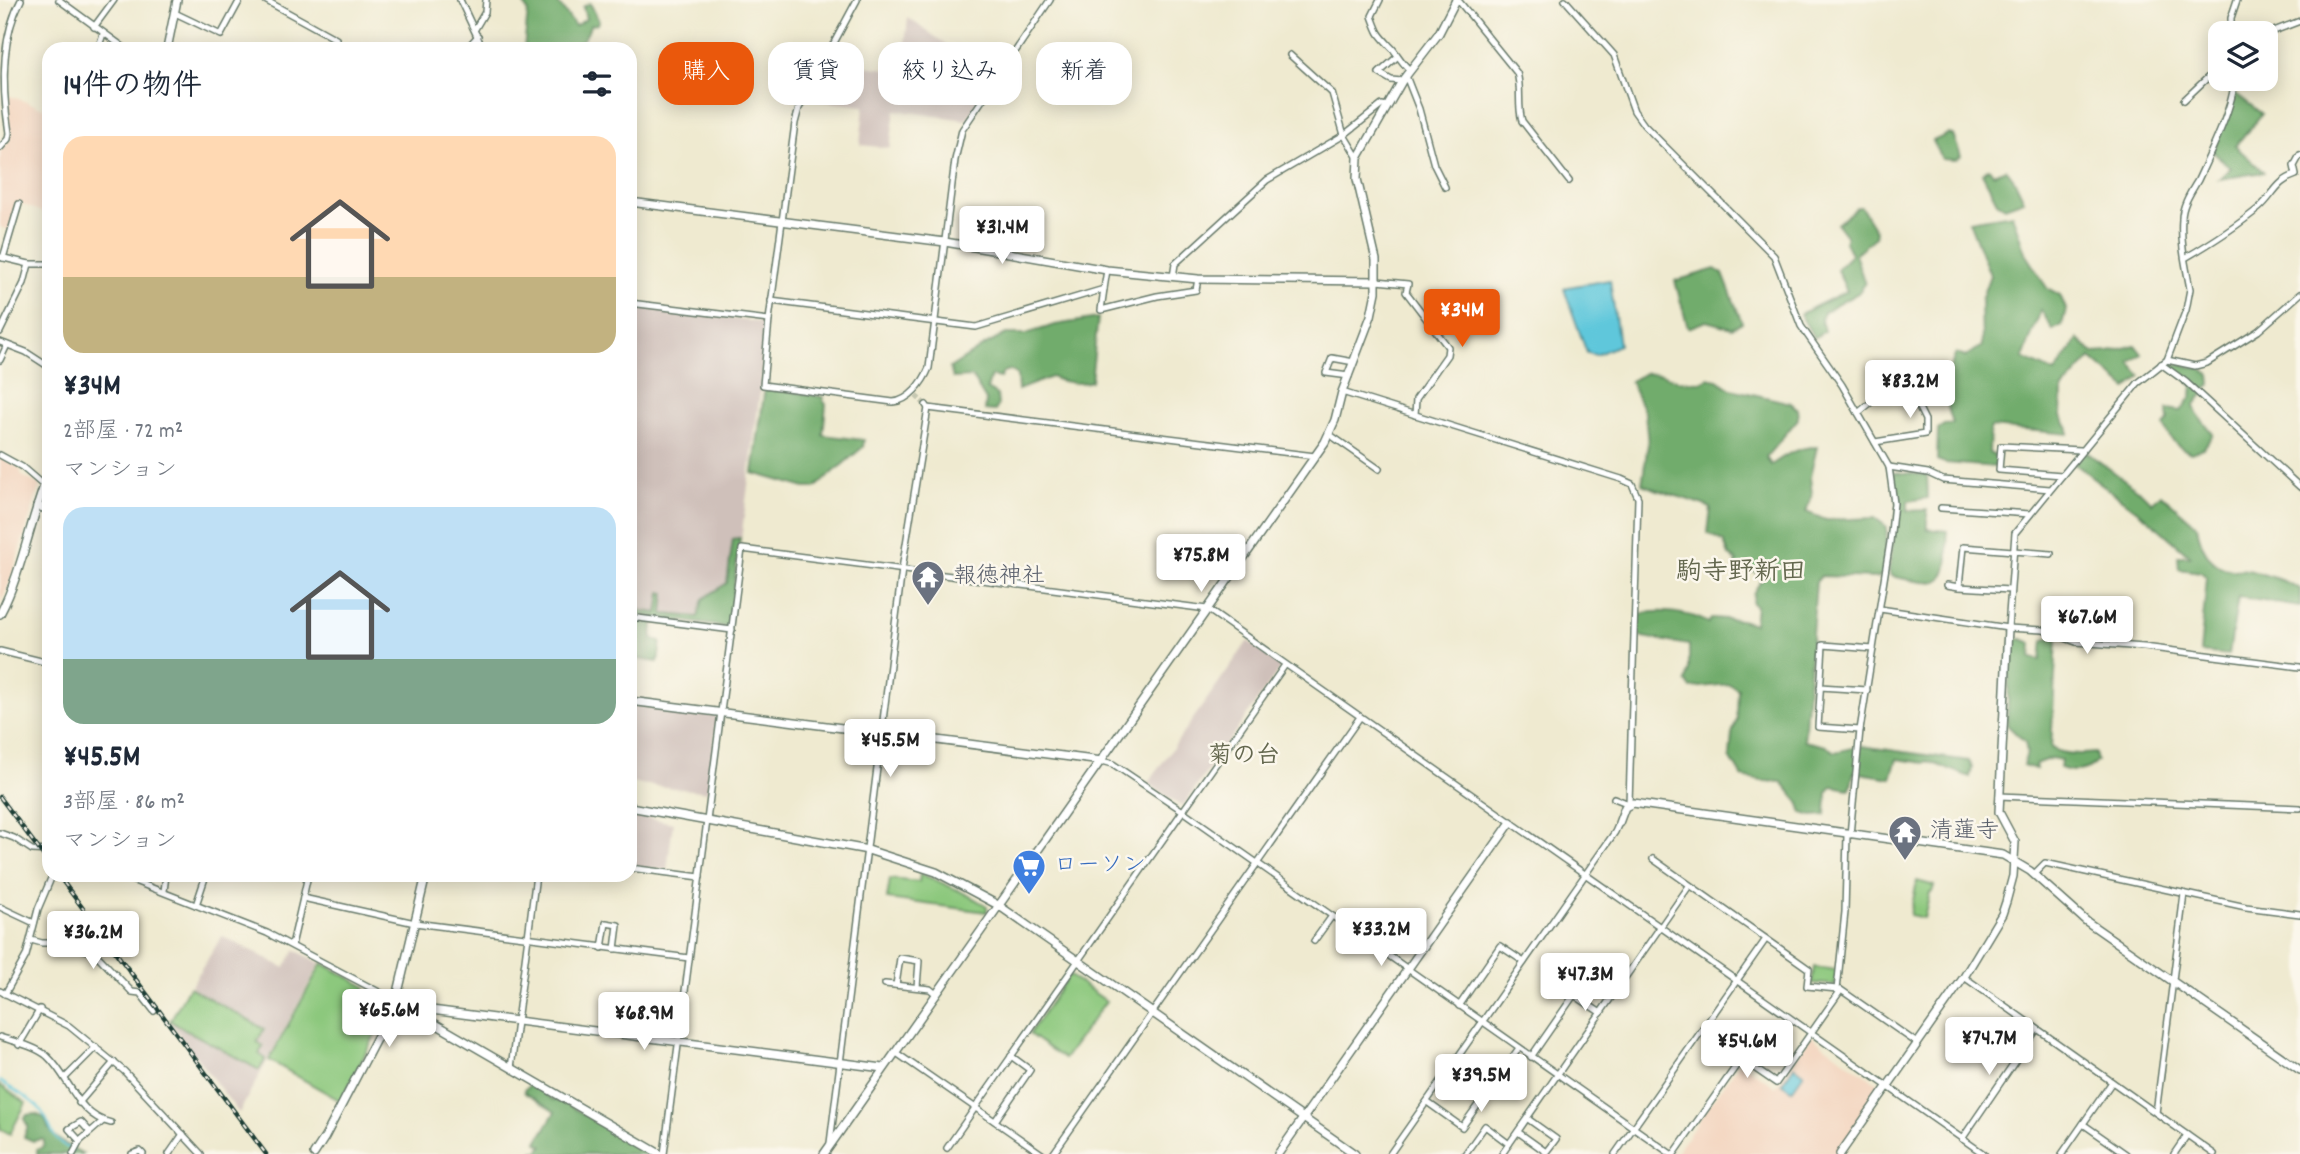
<!DOCTYPE html>
<html lang="ja">
<meta charset="utf-8">
<style>
:root{--surface:#fff;--page:#f6f6f7;--text:#1f2937;--muted:#747a83;--accent:#ea580c}
body{margin:0;font-family:Dekko,"Klee One",sans-serif;background:var(--page);color:var(--text);height:100vh;display:flex;flex-direction:column;font-size:26px;white-space:nowrap}
*{box-sizing:border-box;margin:0}
p{font-size:23px;color:var(--muted)}
.icon{flex:none;width:38px;height:38px;fill:none;stroke:currentColor;stroke-width:2;stroke-linecap:round;stroke-linejoin:round}
.map{position:relative;flex:1;overflow:hidden}
.sheet{position:absolute;left:42px;top:42px;width:595px;height:840px;display:flex;flex-direction:column;background:var(--surface);border-radius:21px;box-shadow:0 4px 18px #0003}
.sheet>*{flex:none}
.hud{position:absolute;left:658px;top:42px;width:665px;height:63px;display:flex;gap:14px}
.controls{position:absolute;left:2208px;top:21px;display:grid;gap:14px}
.controls a{display:grid;place-items:center;width:70px;height:70px;border-radius:14px;background:var(--surface);box-shadow:0 4px 18px #0003;font-size:35px}
.price{position:absolute;translate:-50% -60px;padding:0 16px;border-radius:7px;background:#fff;color:#222;font-size:23px;line-height:46px;filter:drop-shadow(0 2px 4px #0008)}
.price::after{content:'';position:absolute;left:50%;top:42px;width:21px;height:16px;margin-left:-10px;background:inherit;clip-path:polygon(0 0,100% 0,50% 100%)}
.price.on{background:var(--accent);color:#fff}
ul{padding:0;list-style:none}
li{display:grid;align-content:center;gap:14px;height:371px;padding:0 21px}
li span{display:grid;place-items:center;height:217px;border-radius:21px;color:#555}
li>.icon{margin-inline-start:auto}
span .icon{width:126px;height:126px;fill:#fffc;stroke-width:1}
li b{font-size:30px}
h2{display:flex;justify-content:space-between;align-items:center;height:84px;padding:0 21px;font-size:30px}
.tag{padding:0 24px;border-radius:21px;background:var(--surface);box-shadow:0 4px 18px #0003;font-size:24px;line-height:63px}
.tag.on{background:var(--accent);color:#fff}
.map>svg:first-child{display:block}
.built{fill:#f3d4be}
.industrial{fill:#cfc0ba}
.green{fill:#8cc87d;stroke:#568258;stroke-width:2}
.forest{fill:#71ac6c;stroke:#487450;stroke-width:2}
.water{fill:#5fc7db;stroke:#3f8288;stroke-width:2}
.lines{fill:none;stroke-linecap:round;stroke-linejoin:round}
.stream{stroke:#5fc7db;stroke-width:2}
.minor-tunnel{stroke:#c5c7b1;stroke-width:5;stroke-dasharray:5 2.5;stroke-linecap:butt}
.minor-casing{stroke:#687a6b;stroke-width:8}
.tertiary-casing{stroke:#687a6b;stroke-width:10}
.minor{stroke:#fff;stroke-width:5}
.tertiary{stroke:#fff;stroke-width:7}
.rail-casing{stroke:#1f3d34;stroke-width:4.5}
.rail{stroke:#fbf7ec;stroke-width:2;stroke-dasharray:5;stroke-linecap:butt}
.labels{text-anchor:middle;dominant-baseline:central;stroke-width:5;stroke-linejoin:round;paint-order:stroke}
.worship-label{font-size:23px;fill:#5b616d;stroke:#fbf7ec;text-anchor:start}
.shop-label{font-size:23px;fill:#366cbe;stroke:#fbf7ec;text-anchor:start}
.neighbourhood-label{font-size:24px;font-weight:bold;fill:#64684f;stroke:#fbf7ec}
.quarter-label{font-size:26px;font-weight:bold;fill:#64684f;stroke:#fbf7ec}
</style>
<div class="map">
<svg width="2300" height="1154" viewBox="0 0 2300 1154">
<rect width="100%" height="100%" fill="#fbf7ec"/>
<filter id="ink" filterUnits="userSpaceOnUse"><feTurbulence type="fractalNoise" baseFrequency=".0143" numOctaves="2"/><feDisplacementMap in="SourceGraphic" scale="14" xChannelSelector="R" yChannelSelector="G"/><feConvolveMatrix kernelMatrix="1 2 1 2 8 2 1 2 1" color-interpolation-filters="sRGB"/></filter>
<filter id="wash" filterUnits="userSpaceOnUse"><feTurbulence type="fractalNoise" baseFrequency=".00686" numOctaves="4" result="noise"/><feDisplacementMap in="SourceGraphic" scale="28" xChannelSelector="R" yChannelSelector="G"/><feGaussianBlur stdDeviation="1.57" result="paint"/><feColorMatrix in="noise" values="0 0 0 0 0 0 0 0 0 0 0 0 0 0 0 0 0 1.4 0 .05"/><feComposite in="paint" operator="in"/></filter>
<g filter="url(#wash)">
<rect width="100%" height="100%" fill="#efead0"/>
<g class="built">
<polygon points="7,95 49,110 49,215 20,203 10,230 0,227 0,151 10,140"/>
<polygon points="0,457 20,469 22,476 40,485 10,581 0,605"/>
<polygon points="1811,1036 1883,1087 1836,1154 1675,1154 1740,1062 1776,1087"/>
</g>
<g class="industrial">
<polygon points="908,18 976,65 987,88 966,120 895,110 890,148 860,145 864,106 817,101 819,77 828,61 902,71"/>
<polygon points="630,306 766,323 761,384 730,626 727,628 630,615"/>
<polygon points="1248,641 1282,666 1182,807 1148,783"/>
<polygon points="630,705 717,716 709,792 630,783"/>
<polygon points="630,814 673,823 667,870 630,866"/>
<polygon points="222,936 285,968 295,950 320,963 239,1113 169,1021"/>
</g>
<g class="green">
<path d="M920 874C944 883 966 893 987 906V912L887 899 890 879 919 882Z"/>
<polygon points="1917,881 1935,886 1933,892 1930,892 1924,918 1910,915"/>
<polygon points="322,963 366,987 350,1016 376,1033 341,1101 269,1060"/>
<polygon points="1814,967 1837,970 1835,985 1812,983"/>
<polygon points="1069,975 1106,1001 1064,1059 1029,1034"/>
<polygon points="189,987 264,1029 257,1042 263,1046 259,1054 266,1059 259,1070 170,1021"/>
<polygon points="0,1085 26,1103 10,1134 1,1129 0,1131"/>
</g>
<g class="forest">
<path d="M521 0H556L575 26 586 19 583 7 590 3 599 21 598 24 590 25C583 56 549 49 524 49L528 11Z"/>
<polygon points="2235,93 2262,114 2235,146 2264,172 2219,179 2231,168 2213,152"/>
<polygon points="1948,134 1953,135 1961,156 1955,160 1942,159 1933,141"/>
<polygon points="1989,168 1993,174 2006,169 2015,181 2024,200 2005,207 1997,202 1982,173"/>
<path d="M1857 207H1861L1876 231 1875 237 1855 254 1865 284 1858 293 1824 312 1821 320 1824 331 1814 338 1800 314 1847 291 1837 270C1841 263 1847 261 1851 254L1845 242 1847 237 1837 224Z"/>
<polygon points="2012,214 2026,255 2047,288 2060,295 2066,309 2062,325 2053,330 2041,310 2023,358 2055,373 2078,339 2093,353 2109,352 2135,345 2142,354 2130,363 2141,376 2127,389 2091,358 2062,390 2061,416 2069,428 2069,434 1990,427 1989,453 1998,457 1995,467 1945,463 1937,460 1938,429 1944,425 1953,424 1941,385 1949,371 1956,353 1965,357 1982,346 1981,300 1990,275 1969,221"/>
<polygon points="1715,269 1723,274 1742,322 1732,328 1706,321 1688,328 1675,281"/>
<path d="M1098 318 1091 381C1080 385 1061 382 1051 377L1018 390 1017 375 1010 370 1003 372 1000 378 991 376 987 389 997 395 998 406 995 411 985 410 986 400 972 377 953 378 950 368 982 347 1006 334H1026L1055 325Z"/>
<path d="M2170 363 2200 368 2210 375 2211 384 2194 406 2197 414 2213 434 2204 448 2191 453C2177 446 2170 441 2164 426L2168 420 2167 409 2181 411 2192 396 2193 385 2169 366Z"/>
<path d="M1645 373 1661 374 1680 381 1701 382 1709 378 1717 380 1731 389 1791 403 1797 409 1798 419 1766 457 1771 465C1787 454 1797 447 1817 447L1810 477 1812 494 1806 512 1826 520 1875 518 1887 527 1883 574 1877 578 1821 576 1816 582 1804 741 1826 746 1835 752 1861 746 1969 761 1972 767 1970 777 1927 761 1924 763 1897 759 1891 778 1854 772 1850 789 1832 786 1827 793 1826 815 1812 816 1802 813 1798 801 1782 782 1762 781 1742 777 1730 757 1732 734 1737 719 1738 689 1729 684 1691 688 1686 682 1689 670V645L1637 636 1639 615C1657 608 1693 613 1708 623L1712 618 1741 620 1754 624 1756 606 1752 603 1754 592 1762 579 1756 572 1735 567 1737 561 1729 555 1724 542 1708 533 1711 508C1688 498 1665 494 1642 484L1648 444 1645 413 1630 381Z"/>
<polygon points="765,387 824,397 823,401 826,404 823,435 864,440 863,447 815,488 805,488 753,473"/>
<path d="M2085 451 2141 492 2152 503 2161 494 2197 526C2200 545 2210 568 2232 570 2237 570 2243 569 2248 570 2266 575 2284 580 2300 589V607L2238 597 2229 655 2200 652 2207 578 2201 572 2179 569 2178 556H2190L2148 519 2074 463Z"/>
<path d="M1893 472 1927 475 1928 498 1908 501V511L1927 510V529L1947 531C1951 587 1944 588 1891 576L1889 571 1898 504Z"/>
<polygon points="740,538 729,625 727,627 630,614 630,609 658,613 661,592 665,593 663,614 698,617 703,599 727,583 733,539"/>
<polygon points="630,621 653,623 652,639 661,641 658,662 630,658"/>
<path d="M2048 638 2057 639 2051 748C2064 755 2080 755 2095 753L2097 761C2087 773 2074 773 2060 768L2061 760 2051 758 2035 764 2036 769 2023 765 2027 753 2025 742 2007 725 2010 654 2012 639H2022L2032 643 2031 658 2041 660 2043 641Z"/>
<polygon points="531,1084 553,1100 565,1103 650,1154 531,1154 533,1151 538,1152 543,1146 537,1142 555,1112 525,1093 524,1090"/>
<path d="M35 1114 45 1118C50 1139 66 1145 84 1154H37V1150L44 1146V1141L42 1139 33 1141 24 1137 28 1126 24 1119 27 1115Z"/>
</g>
<g class="water">
<polygon points="1610,280 1619,345 1596,355 1587,353 1564,289 1568,287"/>
<polygon points="1794,1066 1804,1073 1792,1090 1782,1083"/>
</g>
<g class="lines">
<path class="stream" d="M0 1081C12 1089 28 1097 38 1107 55 1125 46 1138 72 1150"/>
</g>
</g>
<g filter="url(#ink)">
<g class="lines">
<polyline class="minor-tunnel" points="916,396 926,405"/>
<defs>
<g id="minor">
<polyline points="59,0 126,49"/>
<polyline points="265,0 336,39 329,49"/>
<polyline points="460,0 483,49"/>
<path d="M1380 0 1372 16C1379 35 1378 33 1391 47 1398 54 1401 63 1410 70"/>
<path d="M1458 0 1517 73C1522 89 1517 105 1522 121L1569 181"/>
<polyline points="1565,0 1614,55 1634,111 1644,125 1774,256 1801,326 1842,385 1889,467 1894,503 1890,542 1860,730 1850,835"/>
<polyline points="175,13 221,35 240,0"/>
<polyline points="94,27 114,0"/>
<polyline points="475,29 485,12 486,0"/>
<polyline points="2231,33 2231,18 2237,0"/>
<polyline points="2266,34 2300,21"/>
<polyline points="98,49 103,34"/>
<polyline points="466,49 478,36"/>
<polyline points="1290,55 1332,93 1344,135 1358,158"/>
<polyline points="1397,57 1379,73 1391,80 1402,81"/>
<polyline points="1406,76 1419,109 1434,165 1445,187"/>
<polyline points="2184,100 2221,65"/>
<path d="M0 148 8 139 9 133C2 89 0 39 21 0"/>
<polyline points="0,257 29,264 49,264"/>
<polyline points="3,258 19,204"/>
<path d="M2185 258C2211 243 2236 227 2259 208 2274 195 2276 181 2296 175L2294 166 2300 155"/>
<polyline points="1173,277 1175,264 1267,180 1344,135 1382,105 1387,106"/>
<polyline points="1377,281 1408,284 1406,292 1448,347 1447,355 1416,399 1415,415"/>
<polyline points="1104,289 1101,310 1157,296 1196,290 1198,279"/>
<polyline points="771,301 976,327 1104,289 1107,270"/>
<polyline points="630,303 769,320 795,123 799,108 857,0"/>
<path d="M769 320 763 385 893 402C909 401 923 383 929 368L955 160 962 130 1050 0"/>
<polyline points="0,332 24,283 29,264"/>
<polyline points="0,342 26,352 49,367"/>
<polyline points="0,360 7,345"/>
<polyline points="2167,360 2195,366 2207,363 2258,331 2300,294"/>
<polyline points="2161,364 2186,382 2300,487"/>
<polyline points="1349,376 1326,373 1332,358 1354,362"/>
<polyline points="1342,392 1621,479 1632,484 1638,498 1629,804 1614,798"/>
<polyline points="926,405 928,408 1315,456"/>
<polyline points="1858,413 1903,376 1925,420 1925,434 1875,442"/>
<polyline points="1329,434 1379,469"/>
<polyline points="0,455 22,467 44,486"/>
<polyline points="1889,467 1928,473 1943,480 2050,489"/>
<polyline points="2062,475 1999,470 2001,446 2081,450"/>
<polyline points="1941,508 2030,514"/>
<polyline points="1947,585 1959,587"/>
<polyline points="2010,590 1959,587 1963,547 2051,554"/>
<polyline points="1880,609 2008,628 2043,630 2076,642 2144,647 2300,667"/>
<polyline points="630,617 732,630"/>
<path d="M2008 628 2015 533 2138 383 2167 360 2186 310 2190 289C2186 267 2180 242 2182 219 2182 205 2191 192 2198 180 2209 156 2235 104 2234 79"/>
<polyline points="0,651 49,663"/>
<polyline points="1820,687 1867,690"/>
<polyline points="1860,730 1818,727 1823,645 1873,649"/>
<polyline points="1102,761 1113,764 1183,811 1671,1154"/>
<polyline points="1999,796 2300,808"/>
<polyline points="0,833 14,838 32,850 49,851"/>
<polyline points="1653,859 1809,969 1807,986 1837,989"/>
<polyline points="630,868 700,877"/>
<polyline points="2034,874 2045,863 2246,907 2300,914"/>
<polyline points="119,875 267,933 396,1001"/>
<polyline points="308,875 303,898 415,923 689,958"/>
<polyline points="164,891 166,875"/>
<polyline points="196,905 206,875"/>
<polyline points="0,907 34,923"/>
<polyline points="31,940 42,943 63,943 95,953 132,992 140,993 154,1011"/>
<polyline points="1314,941 1332,916"/>
<polyline points="292,945 303,898"/>
<polyline points="602,948 606,923 618,925 615,949"/>
<polyline points="1964,977 2214,1154"/>
<polyline points="885,984 930,989 936,994"/>
<polyline points="896,985 900,958 919,961 917,987"/>
<polyline points="1837,990 1845,912 1847,835"/>
<polyline points="0,991 69,1026 124,1071 201,1154"/>
<polyline points="5,994 26,956 38,909 52,876"/>
<polyline points="1459,1006 1500,946 1524,962"/>
<path d="M0 1037C15 1042 35 1046 47 1056 71 1078 76 1115 111 1123"/>
<polyline points="19,1045 40,1009"/>
<polyline points="895,1052 1042,1154"/>
<polyline points="1531,1057 1574,995 1601,1013"/>
<polyline points="511,1068 536,875"/>
<polyline points="66,1077 96,1047"/>
<polyline points="1427,1102 1462,1127 1519,1048"/>
<polyline points="79,1103 114,1062"/>
<polyline points="2156,1113 2184,894"/>
<polyline points="995,1121 1030,1070 1011,1056"/>
<polyline points="2083,1124 2126,1154"/>
<polyline points="1518,1132 1546,1152 1556,1139 1528,1119"/>
<polyline points="1962,1139 2037,1029"/>
<polyline points="80,1141 69,1129 81,1122 90,1132"/>
<polyline points="830,1143 902,569 928,408"/>
<polyline points="947,1148 1285,665"/>
<polyline points="73,1154 80,1141 103,1121"/>
<polyline points="132,1154 140,1151 143,1154"/>
<polyline points="169,1154 183,1134"/>
<polyline points="664,1154 742,549 1207,609 1984,1154"/>
<polyline points="1053,1154 1360,717"/>
<polyline points="1390,1154 1615,832 1619,823"/>
<polyline points="1465,1154 1485,1126 1509,1144"/>
<polyline points="1502,1154 1689,886"/>
<polyline points="1615,1154 1766,939"/>
<polyline points="1674,1154 1741,1059 1776,1083 1841,990 1917,1043"/>
<polyline points="2062,1154 2112,1082"/>
<polyline points="2174,1154 2187,1135"/>
</g>
<g id="tertiary">
<polyline points="167,49 177,0"/>
<polyline points="630,202 945,242 1107,270 1198,279 1377,281"/>
<polyline points="37,506 49,510"/>
<path d="M0 614C23 570 30 519 49 473"/>
<polyline points="630,701 1102,761"/>
<polyline points="630,807 868,850 936,872 998,905 1355,1154"/>
<polyline points="1619,823 1625,807 1633,803 2003,855 2030,871 2086,921 2300,1070"/>
<polyline points="396,1001 660,1154"/>
<polyline points="408,1007 883,1068"/>
<polyline points="314,1154 325,1137 396,1001 426,875"/>
<polyline points="824,1154 1325,442 1335,420 1342,392 1371,316 1376,292 1376,260 1357,179 1358,158 1402,81 1439,33 1456,0"/>
<polyline points="1278,1154 1511,822"/>
<polyline points="1840,1154 1964,977 2002,914 2006,902 2013,876 2015,842 1999,812 2008,628"/>
</g>
</defs>
<use href="#minor" class="minor-casing"/>
<use href="#tertiary" class="tertiary-casing"/>
<use href="#minor" class="minor"/>
<use href="#tertiary" class="tertiary"/>
<defs>
<g id="rail">
<polyline points="0,797 49,863"/>
<polyline points="58,875 266,1154"/>
</g>
</defs>
<use href="#rail" class="rail-casing"/>
<use href="#rail" class="rail"/>
</g>
</g>
<defs>
<symbol id="temple-pin" viewBox="-11 -11 22 30"><path d="M0 17L-7.5 6A9.5 9.5 0 1 1 7.5 6Z" fill="#6b7280" stroke="#fbf7ec"/><path d="M0-6L5-2H3V0L6.5 2.5H4V6H1.5V3h-3V6H-4V2.5H-6.5L-3 0V-2H-5Z" fill="#fff"/></symbol>
<symbol id="supermarket-pin" viewBox="-11 -11 22 30"><path d="M0 17L-7.5 6A9.5 9.5 0 1 1 7.5 6Z" fill="#3f7fe0" stroke="#fbf7ec"/><path d="M-6-5.5h2.5l.6 2H6L4.5 2H-2.5L-4.4-4H-6ZM-1.5 3.2a1.3 1.3 0 1 0 .1 0ZM3 3.2a1.3 1.3 0 1 0 .1 0Z" fill="#fff"/></symbol>
</defs>
<g fill-rule="evenodd">
<use href="#temple-pin" x="909" y="558" width="38" height="52"/>
<use href="#temple-pin" x="1886" y="813" width="38" height="52"/>
<use href="#supermarket-pin" x="1010" y="847" width="38" height="52"/>
</g>
<g class="labels">
<g class="worship-label">
<text x="953" y="577">報徳神社</text>
<text x="1930" y="832">清蓮寺</text>
</g>
<g class="shop-label">
<text x="1054" y="866">ローソン</text>
</g>
<g class="neighbourhood-label">
<text x="1244" y="757">菊の台</text>
</g>
<g class="quarter-label">
<text x="1741" y="573">駒寺野新田</text>
</g>
</g>
</svg>
<div class="controls">
<a><svg class="icon" aria-label="layers" viewBox="0 0 24 24"><path d="M12 4l9 5-9 5-9-5zM3 14l9 5 9-5"/></svg></a>
</div>
<b class="price" style="left:1002px;top:266px">¥31.4M</b>
<b class="price on" style="left:1462px;top:349px">¥34M</b>
<b class="price" style="left:1910px;top:420px">¥83.2M</b>
<b class="price" style="left:1201px;top:594px">¥75.8M</b>
<b class="price" style="left:2087px;top:656px">¥67.6M</b>
<b class="price" style="left:890px;top:779px">¥45.5M</b>
<b class="price" style="left:1381px;top:968px">¥33.2M</b>
<b class="price" style="left:93px;top:971px">¥36.2M</b>
<b class="price" style="left:1585px;top:1013px">¥47.3M</b>
<b class="price" style="left:389px;top:1049px">¥65.6M</b>
<b class="price" style="left:644px;top:1052px">¥68.9M</b>
<b class="price" style="left:1989px;top:1077px">¥74.7M</b>
<b class="price" style="left:1747px;top:1080px">¥54.6M</b>
<b class="price" style="left:1481px;top:1114px">¥39.5M</b>
<div class="hud">
<a class="tag on">購入</a>
<a class="tag">賃貸</a>
<a class="tag">絞り込み</a>
<a class="tag">新着</a>
</div>
<section class="sheet">
<h2>14件の物件<svg class="icon" aria-label="filters" viewBox="0 0 24 24"><path d="M4 7h16M4 17h16"/><circle cx="9" cy="7" r="2"/><circle cx="15" cy="17" r="2"/></svg></h2>
<ul>
<li><span style="background:linear-gradient(#ffd9b3 65%,#c2b280 0)"><svg class="icon" aria-label="home" viewBox="0 0 24 24"><path d="M3 11l9-7 9 7M6 9v11h12V9"/></svg></span><div><b>¥34M</b><p>2部屋 · 72 m²</p><p>マンション</p></div></li>
<li><span style="background:linear-gradient(#bfe0f5 70%,#7fa58c 0)"><svg class="icon" aria-label="home" viewBox="0 0 24 24"><path d="M3 11l9-7 9 7M6 9v11h12V9"/></svg></span><div><b>¥45.5M</b><p>3部屋 · 86 m²</p><p>マンション</p></div></li>
</ul>
</section>
</div>
